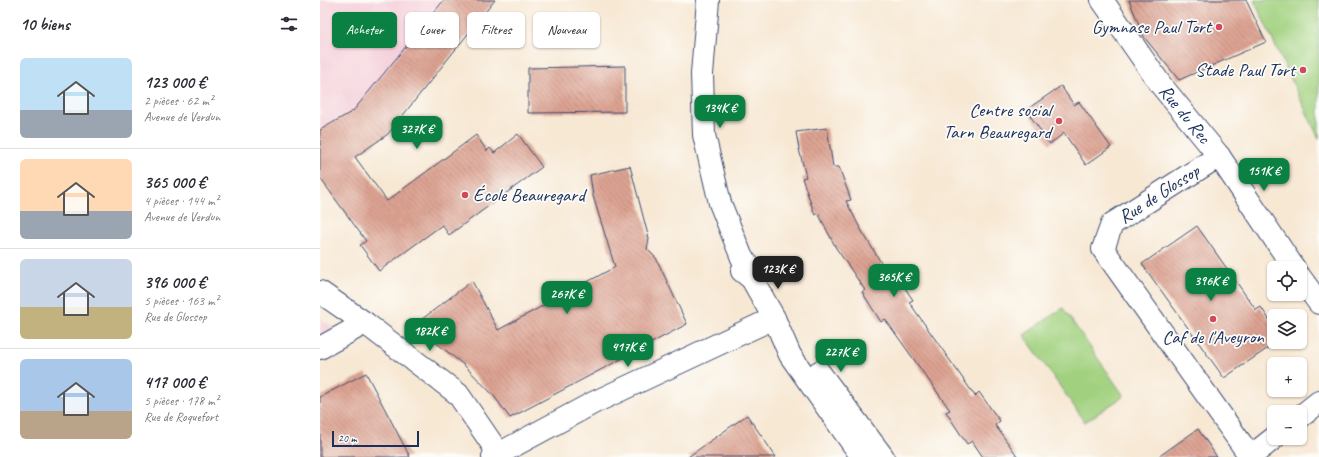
<!DOCTYPE html>
<html lang="fr">
<meta charset="utf-8">
<style>
:root{--surface:#fff;--page:#f7f7f7;--text:#2b2b33;--muted:#7c7c81;--line:#e1e1e2;--accent:#0b8043}
body{margin:0;font-family:Caveat,sans-serif;background:var(--page);color:var(--text);height:100vh;display:flex;flex-direction:column;font-size:15px;white-space:nowrap}
*{box-sizing:border-box;margin:0}
p{font-size:13px;color:var(--muted)}
.icon{flex:none;width:22px;height:22px;fill:none;stroke:currentColor;stroke-width:2;stroke-linecap:round;stroke-linejoin:round}
.map{position:relative;flex:1;overflow:hidden}
.drawer{display:flex;flex-direction:column;background:var(--surface);width:320px}
.drawer>*{flex:none}
.banner{position:absolute;left:12px;top:12px;width:380px;height:36px;display:flex;gap:8px}
.buttons{position:absolute;left:947px;top:261px;display:grid;gap:8px}
.buttons a{display:grid;place-items:center;width:40px;height:40px;border-radius:6px;background:var(--surface);box-shadow:0 1px 3px #0004;font-size:20px}
.scale{position:absolute;left:12px;bottom:10px;width:87px;box-sizing:border-box;padding-left:4px;border:2px solid #1b2f5e;border-top:0;font-size:11px;line-height:14px;white-space:nowrap;color:#1b2f5e;-webkit-text-stroke:3px #fdfcf7;paint-order:stroke}
.price{position:absolute;translate:-50% -34px;padding:0 9px;border-radius:8px;background:var(--accent);color:#fff;font-size:13px;line-height:26px;filter:drop-shadow(0 1px 2px #0008)}
.price::after{content:'';position:absolute;left:50%;top:24px;width:12px;height:9px;margin-left:-6px;background:inherit;clip-path:polygon(0 0,100% 0,50% 100%)}
.price.on{background:#222;color:#fff}
ul{padding:0;list-style:none}
li{display:flex;align-items:center;gap:12px;height:100px;padding:0 20px}
li+li{border-top:1px solid var(--line)}
li span{display:grid;place-items:center;flex:none;width:112px;height:80px;border-radius:6px;color:#555}
li>.icon{margin-inline-start:auto}
span .icon{width:48px;height:48px;fill:#fffc;stroke-width:1}
li b{font-size:17px}
h2{display:flex;justify-content:space-between;align-items:center;height:48px;padding:0 20px;font-size:17px}
.chip{padding:0 14px;border-radius:6px;background:var(--surface);box-shadow:0 1px 3px #0004;font-size:14px;line-height:36px}
.chip.on{background:var(--accent);color:#fff}
main{display:flex;flex:1;min-height:0}
.map>svg:first-child{display:block}
.built{fill:#f5cfda}
.park{fill:#a1d17f;stroke:#5e806e}
.building{fill:url(#building-back-hatch)}
.lines{fill:none;stroke-linecap:round;stroke-linejoin:round}
.minor-casing{stroke:#3c4b70;stroke-width:24}
.minor{stroke:#fff;stroke-width:22}
.poi-dot{fill:#d1495b;stroke:#fdfcf7;stroke-width:1.5}
.labels{text-anchor:middle;dominant-baseline:central;stroke-width:3.5;stroke-linejoin:round;paint-order:stroke}
.poi-label{font-size:19px;fill:#1b2f5e;stroke:#fdfcf7;text-anchor:end}
.street-label{font-size:19px;fill:#1b2f5e;stroke:#fdfcf7}
</style>
<main>
<section class="drawer">
<h2>10 biens<svg class="icon" aria-label="filters" viewBox="0 0 24 24"><path d="M4 7h16M4 17h16"/><circle cx="9" cy="7" r="2"/><circle cx="15" cy="17" r="2"/></svg></h2>
<ul>
<li><span style="background:linear-gradient(#bfe0f5 65%,#9aa5b1 0)"><svg class="icon" aria-label="home" viewBox="0 0 24 24"><path d="M3 11l9-7 9 7M6 9v11h12V9"/></svg></span><div><b>123 000 €</b><p>2 pièces · 62 m²</p><p>Avenue de Verdun</p></div></li>
<li><span style="background:linear-gradient(#ffd9b3 65%,#9aa5b1 0)"><svg class="icon" aria-label="home" viewBox="0 0 24 24"><path d="M3 11l9-7 9 7M6 9v11h12V9"/></svg></span><div><b>365 000 €</b><p>4 pièces · 144 m²</p><p>Avenue de Verdun</p></div></li>
<li><span style="background:linear-gradient(#c9d6e8 60%,#c2b280 0)"><svg class="icon" aria-label="home" viewBox="0 0 24 24"><path d="M3 11l9-7 9 7M6 9v11h12V9"/></svg></span><div><b>396 000 €</b><p>5 pièces · 163 m²</p><p>Rue de Glossop</p></div></li>
<li><span style="background:linear-gradient(#a9c7e8 65%,#b9a48a 0)"><svg class="icon" aria-label="home" viewBox="0 0 24 24"><path d="M3 11l9-7 9 7M6 9v11h12V9"/></svg></span><div><b>417 000 €</b><p>5 pièces · 178 m²</p><p>Rue de Roquefort</p></div></li>
</ul>
</section>
<div class="map">
<svg width="999" height="457" viewBox="0 0 999 457">
<defs>
<pattern id="building-back-hatch" width="6" height="6" patternUnits="userSpaceOnUse"><rect width="6" height="6" fill="#dda392"/><path d="M-1 5l2 2M0 0l6 6M5-1l2 2" fill="none" stroke="#b2857a"/></pattern>
</defs>
<rect width="100%" height="100%" fill="#fdfcf7"/>
<filter id="ink" filterUnits="userSpaceOnUse"><feTurbulence type="fractalNoise" baseFrequency=".025" numOctaves="2"/><feDisplacementMap in="SourceGraphic" scale="8" xChannelSelector="R" yChannelSelector="G"/><feConvolveMatrix kernelMatrix="1 2 1 2 8 2 1 2 1" color-interpolation-filters="sRGB"/></filter>
<filter id="wash" filterUnits="userSpaceOnUse"><feTurbulence type="fractalNoise" baseFrequency=".012" numOctaves="4" result="noise"/><feDisplacementMap in="SourceGraphic" scale="16" xChannelSelector="R" yChannelSelector="G"/><feGaussianBlur stdDeviation="0.9" result="paint"/><feColorMatrix in="noise" values="0 0 0 0 0 0 0 0 0 0 0 0 0 0 0 0 0 1.4 0 .05"/><feComposite in="paint" operator="in"/></filter>
<g filter="url(#wash)">
<rect width="100%" height="100%" fill="#f7e8d4"/>
<g class="built">
<polygon points="0,0 124,0 33,111 0,130"/>
<polygon points="0,319 15,328 0,337"/>
</g>
<g class="park">
<polygon points="934,0 999,0 999,139"/>
<polygon points="743,308 804,396 765,422 704,335"/>
</g>
<g id="blocks">
<g class="building">
<polygon points="124,0 175,0 68,134 35,157 67,201 156,135 167,151 170,148 174,153 198,134 222,167 129,235 122,225 59,271 40,245 46,241 0,178 0,130 33,111"/>
<polygon points="809,0 926,0 946,42 859,80 824,37"/>
<polygon points="305,66 305,112 208,113 208,68"/>
<polygon points="741,86 754,105 759,102 791,147 766,165 744,133 730,144 706,110"/>
<polygon points="507,128 513,167 519,167 531,200 526,201 540,228 568,274 573,270 593,300 589,302 655,396 659,392 674,413 680,421 675,425 698,457 663,457 652,441 647,444 626,412 630,410 565,319 561,322 542,292 545,290 516,248 498,213 495,215 482,178 486,177 479,149 476,132"/>
<polygon points="310,166 329,239 327,249 336,258 367,324 190,418 174,396 145,366 119,345 93,326 152,281 178,330 295,267 273,196 270,175"/>
<polygon points="877,226 936,310 941,307 954,327 954,342 957,342 904,378 822,264"/>
<polygon points="46,373 90,457 0,457 0,397"/>
<polygon points="427,415 456,457 368,457"/>
<polygon points="878,429 897,457 838,457"/>
</g>
</g>
</g>
<g filter="url(#ink)">
<use href="#blocks" fill-opacity="0" stroke="#3c4b70" stroke-width="1"/>
<g class="lines">
<defs>
<g id="minor">
<polyline points="388,0 382,74 384,135 400,203 422,258 432,269 432,279"/>
<path id="s1" d="M782 0 841 85 899 156 974 268"/>
<polyline points="899,156 792,224 783,249 930,456"/>
<polyline points="422,271 432,279 454,318 470,355 542,457"/>
<polyline points="980,277 999,303"/>
<polyline points="0,292 45,323 138,394 181,457"/>
<polyline points="0,348 45,323"/>
<polyline points="499,372 563,457"/>
<polyline points="980,417 999,402"/>
<polyline points="173,457 273,403 454,318"/>
<polyline points="930,457 954,438"/>
</g>
</defs>
<use href="#minor" class="minor-casing"/>
<use href="#minor" class="minor"/>
</g>
</g>
<g class="poi-dot">
<circle cx="899" cy="27" r="4"/>
<circle cx="983" cy="70" r="4"/>
<circle cx="739" cy="121" r="4"/>
<circle cx="145" cy="195" r="4"/>
<circle cx="893" cy="319" r="4"/>
</g>
<g class="labels">
<g class="poi-label">
<text x="891" y="27">Gymnase Paul Tort</text>
<text x="975" y="70">Stade Paul Tort</text>
<text x="731" y="110">Centre social<tspan x="731" dy="22">Tarn Beauregard</tspan></text>
<text x="153" y="195" text-anchor="start">École Beauregard</text>
<text x="893" y="337" text-anchor="middle">Caf de l'Aveyron</text>
</g>
<g class="street-label">
<text stroke="none"><textPath href="#s1" startOffset="141">Rue du Rec</textPath></text>
<text transform="translate(839 194) rotate(-33)">Rue de Glossop</text>
</g>
</g>
</svg>
<div class="buttons">
<a><svg class="icon" aria-label="locate" viewBox="0 0 24 24"><circle cx="12" cy="12" r="6"/><path d="M12 2v4M12 18v4M2 12h4M18 12h4"/></svg></a>
<a><svg class="icon" aria-label="layers" viewBox="0 0 24 24"><path d="M12 4l9 5-9 5-9-5zM3 14l9 5 9-5"/></svg></a>
<a>+</a>
<a>−</a>
</div>
<div class="scale">20 m</div>
<b class="price" style="left:400px;top:129px">134K €</b>
<b class="price" style="left:97px;top:150px">327K €</b>
<b class="price" style="left:944px;top:192px">151K €</b>
<b class="price on" style="left:458px;top:290px">123K €</b>
<b class="price" style="left:574px;top:298px">365K €</b>
<b class="price" style="left:891px;top:302px">396K €</b>
<b class="price" style="left:247px;top:315px">267K €</b>
<b class="price" style="left:110px;top:352px">182K €</b>
<b class="price" style="left:308px;top:368px">417K €</b>
<b class="price" style="left:521px;top:373px">227K €</b>
<div class="banner">
<a class="chip on">Acheter</a>
<a class="chip">Louer</a>
<a class="chip">Filtres</a>
<a class="chip">Nouveau</a>
</div>
</div>
</main>
